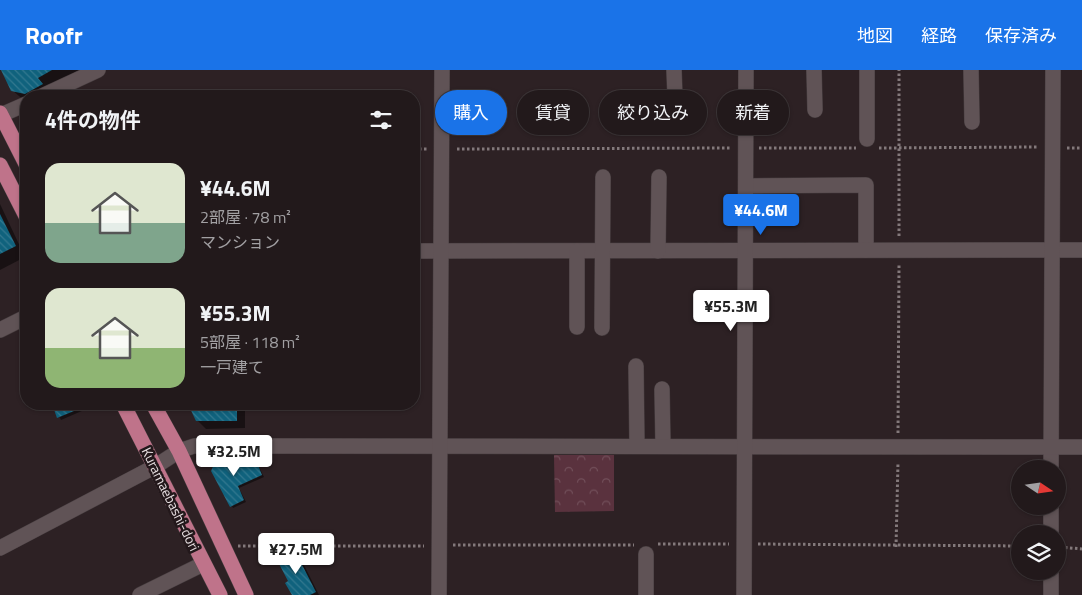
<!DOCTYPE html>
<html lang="ja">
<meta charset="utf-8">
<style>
:root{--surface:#22191b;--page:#2e2628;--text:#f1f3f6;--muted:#a2a0a3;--line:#3f383a;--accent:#1a73e8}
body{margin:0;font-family:"Titillium Web","Noto Sans JP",sans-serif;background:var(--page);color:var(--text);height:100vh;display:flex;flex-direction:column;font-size:19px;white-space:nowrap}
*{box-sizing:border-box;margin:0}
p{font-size:16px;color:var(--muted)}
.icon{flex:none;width:28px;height:28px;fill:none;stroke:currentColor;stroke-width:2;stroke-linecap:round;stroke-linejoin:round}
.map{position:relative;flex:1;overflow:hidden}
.drawer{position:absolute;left:20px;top:20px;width:400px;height:320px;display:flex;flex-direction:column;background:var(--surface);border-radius:20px;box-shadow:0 1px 4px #0004,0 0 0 1px var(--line)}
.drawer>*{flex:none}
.banner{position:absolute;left:435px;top:20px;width:475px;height:45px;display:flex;gap:10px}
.needle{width:32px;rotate:103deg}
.buttons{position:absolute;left:1011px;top:390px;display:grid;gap:10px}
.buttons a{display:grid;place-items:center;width:55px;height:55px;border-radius:50%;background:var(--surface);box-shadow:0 1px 4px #0004,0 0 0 1px var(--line);font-size:25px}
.price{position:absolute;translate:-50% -42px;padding:0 11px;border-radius:5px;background:#fff;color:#222;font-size:16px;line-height:32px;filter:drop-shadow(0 1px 2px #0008)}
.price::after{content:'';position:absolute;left:50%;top:30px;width:15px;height:11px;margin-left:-8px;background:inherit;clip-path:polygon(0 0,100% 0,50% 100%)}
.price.current{background:var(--accent);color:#fff}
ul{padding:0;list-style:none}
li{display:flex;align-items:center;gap:15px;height:125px;padding:0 25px}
li span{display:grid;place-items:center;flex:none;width:140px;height:100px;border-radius:15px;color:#555}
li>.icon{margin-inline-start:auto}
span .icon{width:60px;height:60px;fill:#fffc;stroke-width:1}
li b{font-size:21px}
h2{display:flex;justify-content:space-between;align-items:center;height:60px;padding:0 25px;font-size:21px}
.pill{padding:0 18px;border-radius:22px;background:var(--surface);box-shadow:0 1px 4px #0004,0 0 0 1px var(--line);font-size:18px;line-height:45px}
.pill.current{background:var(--accent);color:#fff}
header{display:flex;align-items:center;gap:30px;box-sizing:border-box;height:70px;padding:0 25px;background:var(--accent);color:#fff}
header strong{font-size:24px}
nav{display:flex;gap:28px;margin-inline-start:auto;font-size:18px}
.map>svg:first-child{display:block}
.park{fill:url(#park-crowns)}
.shadow{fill:#0007}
.building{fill:url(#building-back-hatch)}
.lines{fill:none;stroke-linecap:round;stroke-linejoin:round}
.minor-casing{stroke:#473e40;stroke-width:16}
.major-casing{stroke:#473e40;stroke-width:16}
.path{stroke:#83797b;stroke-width:3;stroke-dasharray:2.5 2.5;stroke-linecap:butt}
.minor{stroke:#605356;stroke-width:15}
.major{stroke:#bf738a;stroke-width:15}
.labels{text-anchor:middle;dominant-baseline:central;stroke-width:5;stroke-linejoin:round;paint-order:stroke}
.street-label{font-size:14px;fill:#e6dee0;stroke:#23181b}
</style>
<header>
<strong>Roofr</strong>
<nav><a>地図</a><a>経路</a><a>保存済み</a></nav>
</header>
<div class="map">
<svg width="1082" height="525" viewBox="0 0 1082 525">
<defs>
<pattern id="park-crowns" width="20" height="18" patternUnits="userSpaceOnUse" patternTransform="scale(1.25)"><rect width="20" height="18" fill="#5a323e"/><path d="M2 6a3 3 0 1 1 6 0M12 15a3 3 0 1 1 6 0" fill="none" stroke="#724f5a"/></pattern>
<pattern id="building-back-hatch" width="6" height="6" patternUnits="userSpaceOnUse" patternTransform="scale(1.25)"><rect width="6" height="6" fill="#10627d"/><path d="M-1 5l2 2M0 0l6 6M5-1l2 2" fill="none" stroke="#33788f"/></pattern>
</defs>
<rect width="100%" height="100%" fill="#2d2124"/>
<polygon class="park" points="554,385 614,385 614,441 555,442"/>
<g class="shadow">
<polygon points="2,0 80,0 48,19 50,26 26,26 26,32 12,20"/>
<polygon points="0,134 25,187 0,200"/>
<polygon points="53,334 98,334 61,350"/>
<polygon points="189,334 245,334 245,358 206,359 198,351"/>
<polygon points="256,391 264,407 239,418 246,432 233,438 212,401"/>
<polygon points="287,483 290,487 296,484 301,489 319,525 293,525"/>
</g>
<g class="building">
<polygon points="1,0 52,0 38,8 43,14 25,24 11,21"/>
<polygon points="0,144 16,176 0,184"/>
<polygon points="26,260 26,276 20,264"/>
<polygon points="52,334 91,334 57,348"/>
<polygon points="188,334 237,334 237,351 196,351"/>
<polygon points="216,390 256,390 262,405 238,416 244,430 230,437 211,401"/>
<polygon points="287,482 289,486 296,483 316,522 310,525 292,525 285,513 288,511 276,488"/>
</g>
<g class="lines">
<defs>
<g id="minor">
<polyline points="674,0 675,27"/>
<polyline points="814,0 815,40"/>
<polyline points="971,0 972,52"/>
<polyline points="42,26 98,0"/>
<polyline points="1,45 26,34"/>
<polyline points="867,69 867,0"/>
<polyline points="747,116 866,115 866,180"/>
<polyline points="414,181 1082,180"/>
<polyline points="658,181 659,107"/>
<polyline points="577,257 577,181"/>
<polyline points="602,258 603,107"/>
<polyline points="0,260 26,247"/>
<polyline points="636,296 637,376"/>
<polyline points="662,319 663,376"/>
<polyline points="1051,399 1053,0"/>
<polyline points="1051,464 1051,436"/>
<polyline points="0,478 156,396 179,381 194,376 1082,377"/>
<polyline points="140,525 203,494"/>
<polyline points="439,525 442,0"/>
<polyline points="646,525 646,484"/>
<polyline points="744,525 746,0"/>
<polyline points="1051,525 1051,501"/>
</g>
<g id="major">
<polyline points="0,43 26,94"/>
<polyline points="0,95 26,146"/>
<polyline points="123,334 220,525"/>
<polyline points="153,334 179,381 246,525"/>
</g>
</defs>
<use href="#minor" class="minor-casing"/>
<use href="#major" class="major-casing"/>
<g class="path">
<polyline points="759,78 856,78"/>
<polyline points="879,78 1038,77"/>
<polyline points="1067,78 1082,78"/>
<polyline points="414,79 428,79"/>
<polyline points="457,79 731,78"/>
<polyline points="899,166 899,0"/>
<polyline points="898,363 899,195"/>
<polyline points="658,474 729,474"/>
<polyline points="758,474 1020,476"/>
<polyline points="453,475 634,475"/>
<polyline points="238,476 424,476"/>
<polyline points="896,477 898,392"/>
<polyline points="1060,477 1082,479"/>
</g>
<use href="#minor" class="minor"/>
<use href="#major" class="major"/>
</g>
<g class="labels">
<g class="street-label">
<text transform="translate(171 429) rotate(64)">Kuramaebashi-dori</text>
</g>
</g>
</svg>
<div class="buttons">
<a><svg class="needle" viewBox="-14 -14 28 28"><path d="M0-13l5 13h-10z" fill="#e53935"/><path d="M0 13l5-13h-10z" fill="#a2a0a3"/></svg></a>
<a><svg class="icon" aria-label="layers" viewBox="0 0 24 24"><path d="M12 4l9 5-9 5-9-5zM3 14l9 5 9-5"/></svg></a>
</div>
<b class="price current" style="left:761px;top:166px">¥44.6M</b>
<b class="price" style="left:731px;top:262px">¥55.3M</b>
<b class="price" style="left:234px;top:407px">¥32.5M</b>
<b class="price" style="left:296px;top:505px">¥27.5M</b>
<div class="banner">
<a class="pill current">購入</a>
<a class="pill">賃貸</a>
<a class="pill">絞り込み</a>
<a class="pill">新着</a>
</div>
<section class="drawer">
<h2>4件の物件<svg class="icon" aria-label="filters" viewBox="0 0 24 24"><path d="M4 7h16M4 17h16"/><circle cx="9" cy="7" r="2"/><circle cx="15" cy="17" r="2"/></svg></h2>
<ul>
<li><span style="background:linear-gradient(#dfe7d0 60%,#7fa58c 0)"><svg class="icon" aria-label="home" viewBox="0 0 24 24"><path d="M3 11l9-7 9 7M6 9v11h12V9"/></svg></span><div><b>¥44.6M</b><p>2部屋 · 78 m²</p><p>マンション</p></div></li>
<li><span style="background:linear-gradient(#dfe7d0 60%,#8fb573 0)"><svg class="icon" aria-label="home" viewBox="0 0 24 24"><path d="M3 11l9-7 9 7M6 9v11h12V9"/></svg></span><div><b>¥55.3M</b><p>5部屋 · 118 m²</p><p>一戸建て</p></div></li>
</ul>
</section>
</div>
